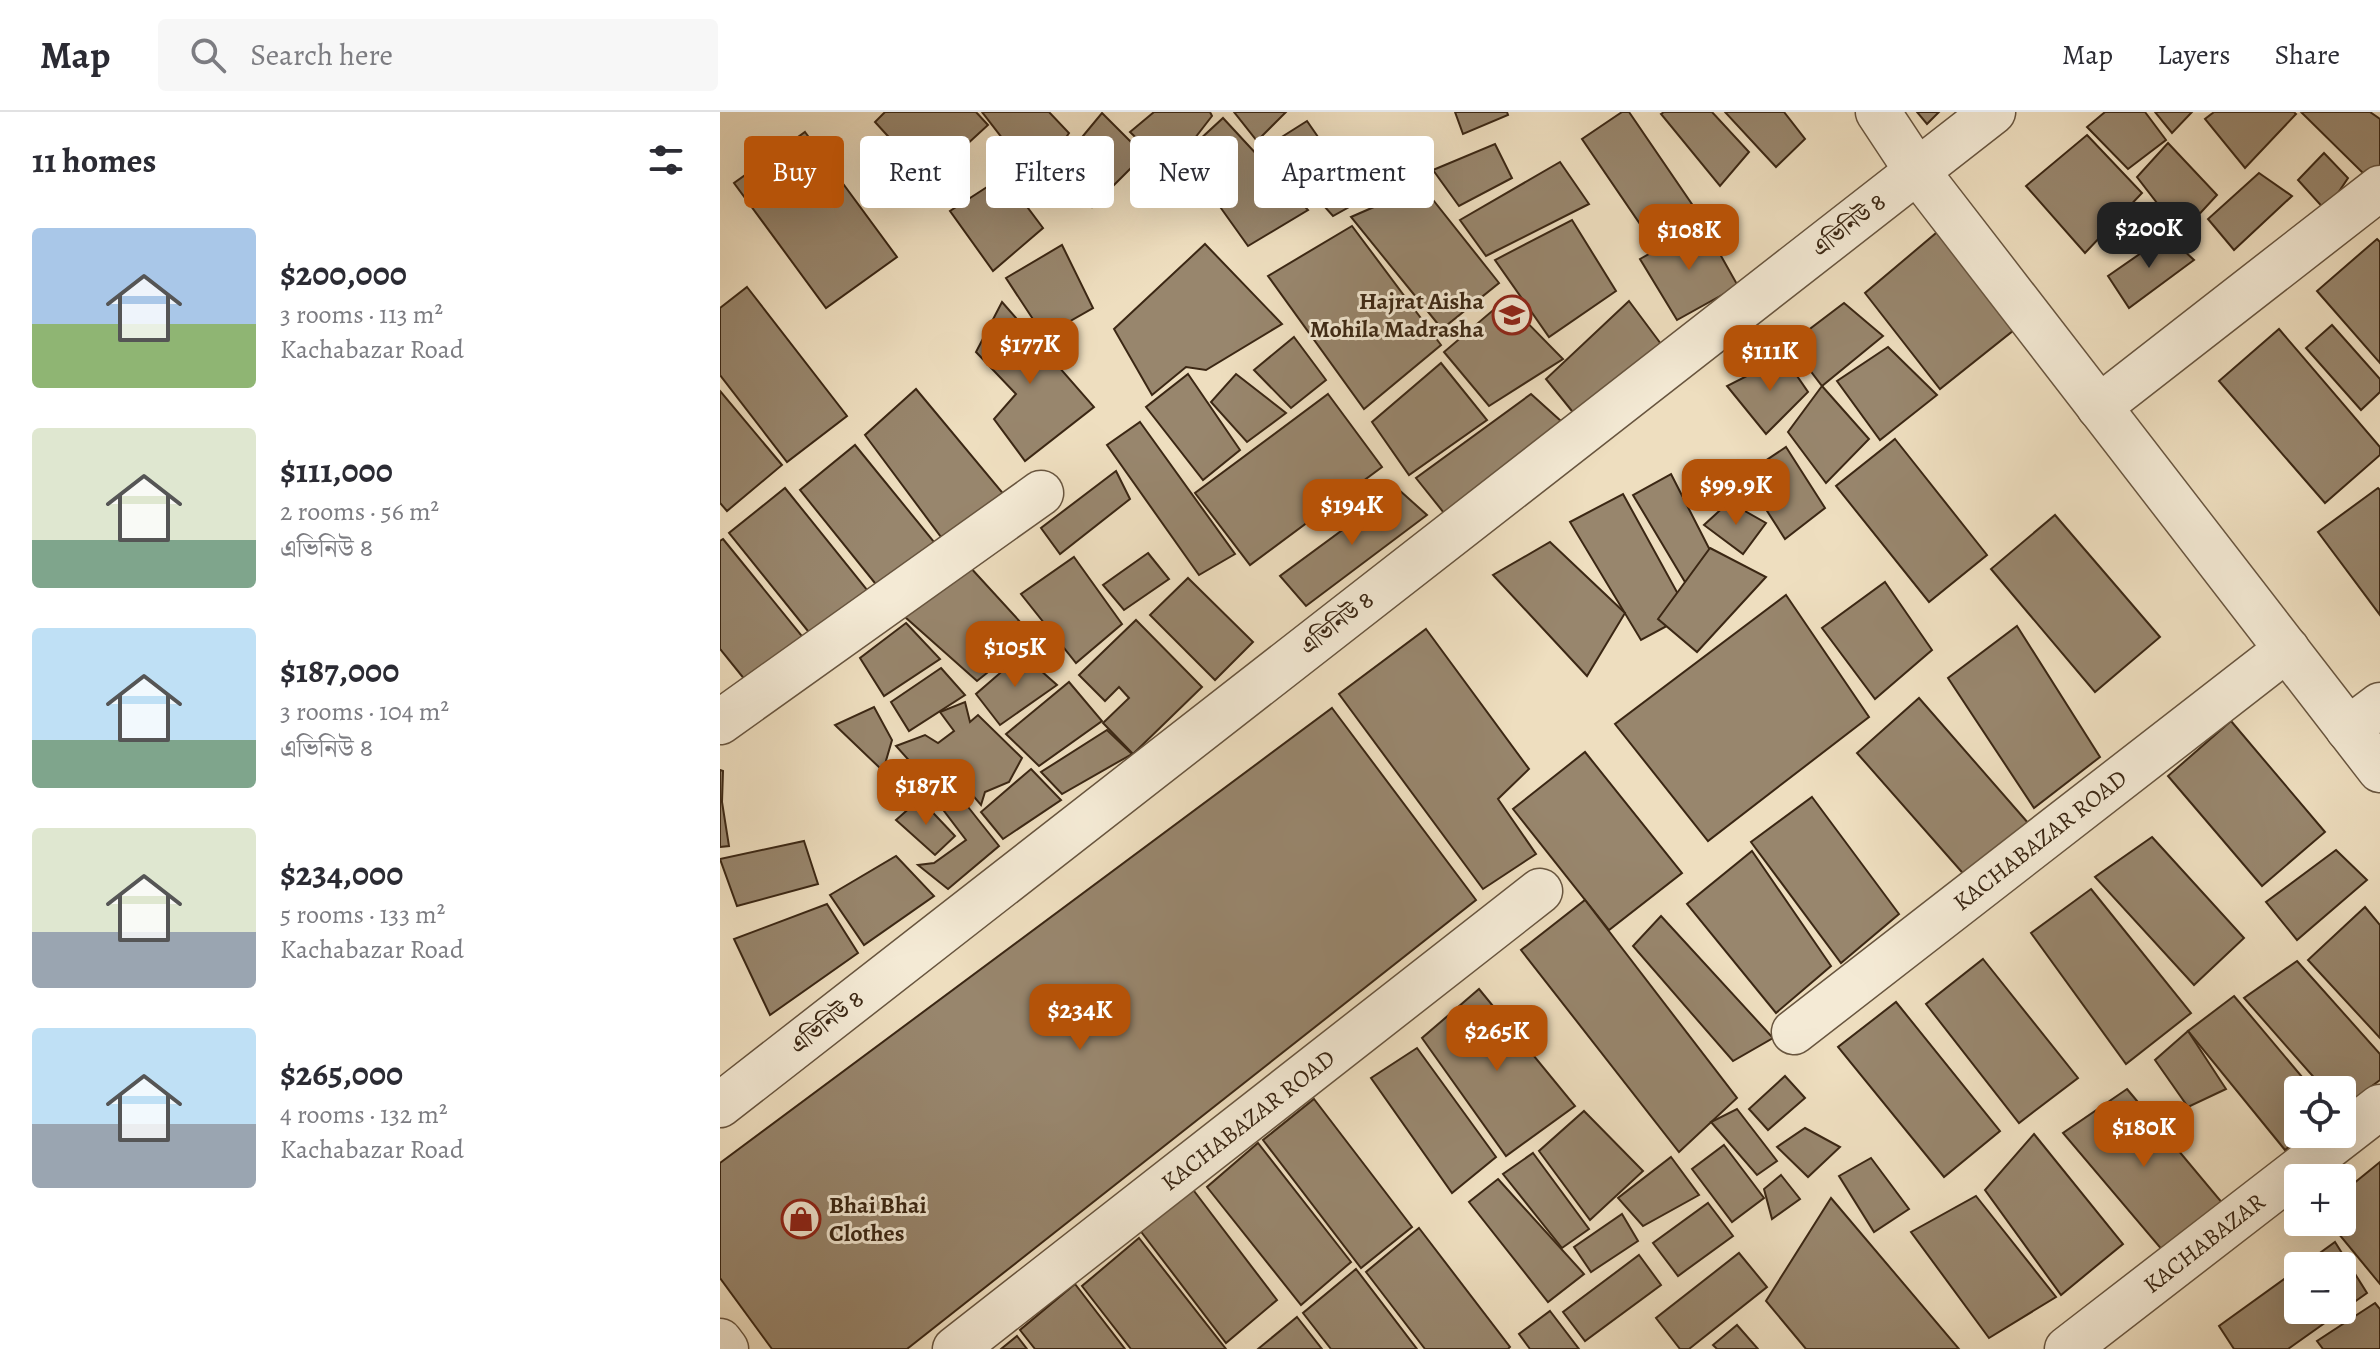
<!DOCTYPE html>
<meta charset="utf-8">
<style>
:root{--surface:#fff;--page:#f7f7f7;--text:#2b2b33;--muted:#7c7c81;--line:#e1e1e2;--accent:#b45309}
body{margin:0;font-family:Alegreya,"Noto Serif Bengali",serif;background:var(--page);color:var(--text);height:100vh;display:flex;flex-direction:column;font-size:30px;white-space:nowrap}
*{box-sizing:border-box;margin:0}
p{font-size:26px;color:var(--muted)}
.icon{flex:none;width:44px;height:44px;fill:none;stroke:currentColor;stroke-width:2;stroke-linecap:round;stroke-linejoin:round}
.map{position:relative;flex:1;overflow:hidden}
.side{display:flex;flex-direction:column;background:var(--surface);width:720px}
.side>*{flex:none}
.guide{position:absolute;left:24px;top:24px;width:760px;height:72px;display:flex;gap:16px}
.tools{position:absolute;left:1564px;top:964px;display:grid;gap:16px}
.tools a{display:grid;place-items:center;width:72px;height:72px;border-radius:8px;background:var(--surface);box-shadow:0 8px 32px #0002;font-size:40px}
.price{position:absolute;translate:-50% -68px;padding:0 18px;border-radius:16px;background:var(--accent);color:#fff;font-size:26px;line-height:52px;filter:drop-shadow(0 2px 4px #0008)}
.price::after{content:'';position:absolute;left:50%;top:48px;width:24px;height:18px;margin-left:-12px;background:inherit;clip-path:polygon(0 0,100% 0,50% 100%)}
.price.selected{background:#222;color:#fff}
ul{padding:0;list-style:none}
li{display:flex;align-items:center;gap:24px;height:200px;padding:0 32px}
li span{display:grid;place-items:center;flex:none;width:224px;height:160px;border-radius:8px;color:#555}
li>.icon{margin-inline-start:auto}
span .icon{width:96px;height:96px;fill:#fffc;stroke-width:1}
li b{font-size:34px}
h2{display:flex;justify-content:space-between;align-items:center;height:96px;padding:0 32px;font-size:34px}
.chip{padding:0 28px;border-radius:8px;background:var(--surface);box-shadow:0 8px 32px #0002;font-size:28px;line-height:72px}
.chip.selected{background:var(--accent);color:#fff}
header{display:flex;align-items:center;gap:48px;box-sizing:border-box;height:112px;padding:0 40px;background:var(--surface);border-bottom:2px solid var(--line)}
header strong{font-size:38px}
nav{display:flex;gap:44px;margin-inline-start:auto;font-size:28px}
.search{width:560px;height:72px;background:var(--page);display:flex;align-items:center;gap:20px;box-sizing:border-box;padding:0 28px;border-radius:8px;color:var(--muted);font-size:30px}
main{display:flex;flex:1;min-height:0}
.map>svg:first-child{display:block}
.building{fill:#98866d;stroke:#3b2714;stroke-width:2}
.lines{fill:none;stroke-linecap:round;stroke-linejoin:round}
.minor-casing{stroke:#68553f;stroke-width:47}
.minor{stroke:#f4ead5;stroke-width:44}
.labels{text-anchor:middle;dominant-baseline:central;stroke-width:6;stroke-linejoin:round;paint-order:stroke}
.street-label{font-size:24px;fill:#3b2714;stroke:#f4ead5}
.poi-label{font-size:24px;font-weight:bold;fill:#3b2714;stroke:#f4ead5;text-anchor:end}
</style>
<header>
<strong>Map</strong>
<div class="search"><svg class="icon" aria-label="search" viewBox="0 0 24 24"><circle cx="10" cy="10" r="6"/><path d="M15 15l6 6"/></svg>Search here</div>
<nav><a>Map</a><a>Layers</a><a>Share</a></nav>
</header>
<main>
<section class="side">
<h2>11 homes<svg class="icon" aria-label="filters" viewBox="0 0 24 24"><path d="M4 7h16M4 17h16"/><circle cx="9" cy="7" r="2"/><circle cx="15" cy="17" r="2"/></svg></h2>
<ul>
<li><span style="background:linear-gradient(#a9c7e8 60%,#8fb573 0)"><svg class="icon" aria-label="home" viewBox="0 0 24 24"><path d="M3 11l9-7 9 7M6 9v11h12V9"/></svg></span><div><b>$200,000</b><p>3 rooms · 113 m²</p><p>Kachabazar Road</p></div></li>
<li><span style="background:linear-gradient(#dfe7d0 70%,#7fa58c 0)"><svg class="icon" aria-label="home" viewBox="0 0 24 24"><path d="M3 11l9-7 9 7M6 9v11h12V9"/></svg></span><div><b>$111,000</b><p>2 rooms · 56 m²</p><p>এভিনিউ ৪</p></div></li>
<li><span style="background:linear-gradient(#bfe0f5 70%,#7fa58c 0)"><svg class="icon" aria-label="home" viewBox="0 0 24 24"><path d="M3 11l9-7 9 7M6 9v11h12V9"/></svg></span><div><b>$187,000</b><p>3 rooms · 104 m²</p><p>এভিনিউ ৪</p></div></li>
<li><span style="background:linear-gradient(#dfe7d0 65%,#9aa5b1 0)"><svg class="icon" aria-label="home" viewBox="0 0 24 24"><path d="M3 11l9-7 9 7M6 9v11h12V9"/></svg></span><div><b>$234,000</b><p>5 rooms · 133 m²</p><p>Kachabazar Road</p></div></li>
<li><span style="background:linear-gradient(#bfe0f5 60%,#9aa5b1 0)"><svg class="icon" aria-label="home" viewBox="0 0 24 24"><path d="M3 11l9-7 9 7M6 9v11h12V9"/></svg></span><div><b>$265,000</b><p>4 rooms · 132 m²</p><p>Kachabazar Road</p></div></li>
</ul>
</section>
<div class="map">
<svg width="1660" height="1237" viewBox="0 0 1660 1237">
<rect width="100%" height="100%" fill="#eedebf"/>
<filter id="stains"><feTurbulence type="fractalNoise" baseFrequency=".0025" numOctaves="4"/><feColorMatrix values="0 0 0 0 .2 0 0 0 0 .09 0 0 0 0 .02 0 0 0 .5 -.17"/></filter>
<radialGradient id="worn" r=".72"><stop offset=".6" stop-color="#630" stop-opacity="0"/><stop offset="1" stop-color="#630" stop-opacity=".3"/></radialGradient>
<g class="building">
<polygon points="165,0 256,0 268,13 208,68 155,10"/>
<polygon points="262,0 329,0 349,21 316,70"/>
<polygon points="434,0 490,0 492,4 447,62 432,41 410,20"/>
<polygon points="514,0 566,0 537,29"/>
<polygon points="735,0 787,0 788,3 743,22"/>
<polygon points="902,0 909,0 978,101 933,131 862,27"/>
<polygon points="944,0 992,0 1029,40 1000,74 941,2"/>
<polygon points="1005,0 1064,0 1085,27 1056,55"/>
<polygon points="1197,0 1219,0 1207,12"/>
<polygon points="1385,0 1425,0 1446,28 1408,57 1367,15"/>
<polygon points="1435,0 1472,0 1452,21"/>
<polygon points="1494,0 1574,0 1576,2 1525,56 1485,7"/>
<polygon points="1581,0 1650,0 1660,7 1660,61 1651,69"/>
<polygon points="382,1 424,43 372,95 334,59"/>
<polygon points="503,6 588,98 528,134 463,43"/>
<polygon points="587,9 625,64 665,38 683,65 613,104 549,33"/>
<polygon points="85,20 177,145 106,196 14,71"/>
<polygon points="1367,23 1422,81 1365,141 1306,74"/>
<polygon points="1448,31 1497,83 1461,122 1417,65"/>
<polygon points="775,32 792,66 739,94 713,58"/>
<polygon points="1604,41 1628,66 1606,99 1578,68"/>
<polygon points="840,50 869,92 766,144 740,108"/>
<polygon points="1539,61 1572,84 1514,138 1488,107"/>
<polygon points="284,64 323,116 273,159 230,99"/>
<polygon points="702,74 779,171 722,217 631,105"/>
<polygon points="852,108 896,179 829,225 775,148"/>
<polygon points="983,112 1018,174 957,208 920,147"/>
<polygon points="632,114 721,233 644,297 548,164"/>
<polygon points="1222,116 1304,210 1220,277 1145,181"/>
<polygon points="1447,123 1474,148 1409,196 1388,164"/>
<polygon points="1657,127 1660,130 1660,251 1597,179"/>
<polygon points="485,132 562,212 486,258 466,255 432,283 394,217"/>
<polygon points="342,133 373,196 324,224 286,166"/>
<polygon points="27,175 127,304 67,350 0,263 0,196"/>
<polygon points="785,188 843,247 769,294 724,240"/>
<polygon points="909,189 941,232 856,304 826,267"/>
<polygon points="282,190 374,295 305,349 274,307 296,282 256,240"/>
<polygon points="1124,191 1163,224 1102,274 1070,232"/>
<polygon points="1612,213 1660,267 1660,280 1641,298 1586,236"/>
<polygon points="1559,217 1660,335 1660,343 1605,391 1499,269"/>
<polygon points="574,225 606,268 571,296 534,258"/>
<polygon points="1168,235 1217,283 1160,328 1117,269"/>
<polygon points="1064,245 1088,280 1046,322 1007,274"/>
<polygon points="721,251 767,308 689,363 652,310"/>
<polygon points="468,262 520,338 483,368 426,295"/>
<polygon points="516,262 566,301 527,330 491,290"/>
<polygon points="1102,274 1149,327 1106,371 1068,320"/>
<polygon points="196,277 286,385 227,433 145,323"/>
<polygon points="0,279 62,353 7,399 0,391"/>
<polygon points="608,282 662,355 530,453 475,381"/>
<polygon points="811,282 842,310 724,401 696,366"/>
<polygon points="420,310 515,442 479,463 387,333"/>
<polygon points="1175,327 1267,443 1209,490 1116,374"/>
<polygon points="135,333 223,441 167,486 80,378"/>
<polygon points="1066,335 1105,396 1065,427 1024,363"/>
<polygon points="396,359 410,387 340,442 321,416"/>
<polygon points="951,362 995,448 965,470 913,383"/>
<polygon points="65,376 152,484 96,529 9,421"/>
<polygon points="1658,376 1660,378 1660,503 1598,420"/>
<polygon points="678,377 707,403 586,494 560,464"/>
<polygon points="903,382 969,502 921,528 850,410"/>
<polygon points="1009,390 1046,411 1023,442 984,413"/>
<polygon points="1335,403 1440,525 1375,580 1271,457"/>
<polygon points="3,427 90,534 34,579 0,537 0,429"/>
<polygon points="830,430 905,501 867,564 773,463"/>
<polygon points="990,436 1046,465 977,540 938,507"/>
<polygon points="428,441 449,467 404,498 383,473"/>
<polygon points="354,445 402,512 356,551 301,482"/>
<polygon points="249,454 313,524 257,569 185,505"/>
<polygon points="468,466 533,530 495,568 430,503"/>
<polygon points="1165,470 1212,538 1155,587 1102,516"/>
<polygon points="1066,483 1149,605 988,729 895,612"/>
<polygon points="416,508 482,575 413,642 383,611 409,586 399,575 385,589 359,563"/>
<polygon points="186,511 220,547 164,584 140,546"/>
<polygon points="1297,514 1380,645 1314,696 1228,566"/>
<polygon points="706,517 809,657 778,687 816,742 763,777 619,582"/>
<polygon points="302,542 337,573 280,613 256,582"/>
<polygon points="221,556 245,583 189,619 171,590"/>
<polygon points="349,570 382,609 319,654 286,622"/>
<polygon points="1199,586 1309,712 1248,767 1137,641"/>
<polygon points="245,590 250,610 258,603 302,646 289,670 265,680 261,693 238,666 226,669 215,656 204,665 176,634 205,623 218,631 234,619 220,600"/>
<polygon points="154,595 172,628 163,659 115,613"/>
<polygon points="612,596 756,788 187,1237 52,1237 0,1166 0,1051"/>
<polygon points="1511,609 1605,720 1542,774 1448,664"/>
<polygon points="387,618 412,642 342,682 321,660"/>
<polygon points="865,640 962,761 889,818 793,697"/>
<polygon points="311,657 341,688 283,727 261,700"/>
<polygon points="0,658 3,659 2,690 9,734 0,735"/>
<polygon points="237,681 279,734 228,777 198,753 214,751 246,728 218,691"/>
<polygon points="1092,685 1179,802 1121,851 1031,730"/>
<polygon points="200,687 235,724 215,743 176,708"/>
<polygon points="1432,725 1524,826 1474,873 1375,765"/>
<polygon points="84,729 98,772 17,794 0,747"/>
<polygon points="1616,738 1647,768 1577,828 1546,790"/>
<polygon points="1032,739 1111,854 1056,901 967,792"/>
<polygon points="176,744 214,784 144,833 110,783"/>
<polygon points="1371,777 1471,901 1406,952 1311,821"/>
<polygon points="865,788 1017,986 959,1040 801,838"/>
<polygon points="107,792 138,841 50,903 14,827"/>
<polygon points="1645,795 1660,813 1660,926 1588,848"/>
<polygon points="941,804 1053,926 1013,949 913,834"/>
<polygon points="1263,847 1358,966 1299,1011 1206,892"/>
<polygon points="1577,849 1660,942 1660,968 1622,996 1622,978 1605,978 1524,886"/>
<polygon points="759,877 855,994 786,1044 702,926"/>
<polygon points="1514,884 1593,978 1578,978 1578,1022 1585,1022 1565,1038 1468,919"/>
<polygon points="1176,890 1280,1019 1224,1065 1118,935"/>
<polygon points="1468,919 1506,977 1468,995 1435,948"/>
<polygon points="697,936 776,1045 732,1081 651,966"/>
<polygon points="1065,964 1085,986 1048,1018 1029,997"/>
<polygon points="1407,977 1504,1093 1443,1139 1343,1021"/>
<polygon points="594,987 692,1115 641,1156 543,1028"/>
<polygon points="1017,997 1057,1049 1037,1063 991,1010"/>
<polygon points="864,999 923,1059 870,1108 819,1039"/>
<polygon points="1085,1016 1120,1035 1088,1065 1057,1035"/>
<polygon points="1314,1022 1403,1132 1341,1183 1265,1078"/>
<polygon points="538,1031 631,1150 581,1193 487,1075"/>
<polygon points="1004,1033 1044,1086 1012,1110 972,1057"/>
<polygon points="813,1041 869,1117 842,1136 783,1062"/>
<polygon points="951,1045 979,1083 923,1114 898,1086"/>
<polygon points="1151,1046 1189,1097 1154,1120 1119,1064"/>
<polygon points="1660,1050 1660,1172 1609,1110 1622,1110 1622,1081"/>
<polygon points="1061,1063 1080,1087 1052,1107 1044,1077"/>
<polygon points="778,1067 864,1162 828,1190 749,1090"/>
<polygon points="471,1075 557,1188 506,1231 419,1117"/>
<polygon points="1256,1084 1336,1185 1269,1226 1191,1120"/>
<polygon points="1111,1086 1239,1237 1086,1237 1046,1189"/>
<polygon points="988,1091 1013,1124 958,1164 933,1131"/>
<polygon points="902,1102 918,1129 871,1160 854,1135"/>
<polygon points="699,1116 790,1235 788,1237 705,1237 646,1160"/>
<polygon points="419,1126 506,1237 411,1237 362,1174"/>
<polygon points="1615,1130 1647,1181 1568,1237 1514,1237 1499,1214 1578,1157 1578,1198 1622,1198 1622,1154 1582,1154"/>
<polygon points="1019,1141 1047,1175 969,1237 960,1237 936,1206"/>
<polygon points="919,1143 941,1173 865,1229 843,1200"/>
<polygon points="636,1157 697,1237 611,1237 583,1201"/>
<polygon points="355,1172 405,1237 315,1237 300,1218"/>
<polygon points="1655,1191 1660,1197 1660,1237 1603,1237 1597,1229"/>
<polygon points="830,1199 859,1237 810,1237 799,1222"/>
<polygon points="577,1205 602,1237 538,1237"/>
<polygon points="1017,1213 1038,1237 997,1237 993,1233"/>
<polygon points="297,1224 307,1237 281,1237"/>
</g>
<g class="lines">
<defs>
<g id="minor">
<polyline points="1158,0 1197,59 1660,658"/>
<polyline points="1379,295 1660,76"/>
<polyline points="0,610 321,381"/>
<polyline points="1628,617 1660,593"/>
<polyline points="1074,920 1567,537"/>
<polyline points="0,993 1273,0"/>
<polyline points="0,1229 6,1237"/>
<polyline points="235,1237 820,779"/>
<polyline points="1347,1237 1660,995"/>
</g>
</defs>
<use href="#minor" class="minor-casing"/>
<use href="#minor" class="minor"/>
</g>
<defs>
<symbol id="school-ring" viewBox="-11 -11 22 22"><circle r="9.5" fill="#f4ead5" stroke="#8f2418" stroke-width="1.5"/><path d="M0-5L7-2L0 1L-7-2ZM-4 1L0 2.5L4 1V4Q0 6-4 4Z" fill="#8f2418"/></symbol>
<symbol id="shop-ring" viewBox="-11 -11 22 22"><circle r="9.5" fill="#f4ead5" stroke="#8f2418" stroke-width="1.5"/><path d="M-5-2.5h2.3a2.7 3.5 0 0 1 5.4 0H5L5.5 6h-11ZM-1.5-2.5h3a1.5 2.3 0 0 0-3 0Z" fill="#8f2418"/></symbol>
</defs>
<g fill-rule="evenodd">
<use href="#school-ring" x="770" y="181" width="44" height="44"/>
<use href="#shop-ring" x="59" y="1085" width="44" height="44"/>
</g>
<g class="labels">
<g class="street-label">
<text transform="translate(1129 113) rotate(-38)">এভিনিউ ৪</text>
<text transform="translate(617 511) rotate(-38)">এভিনিউ ৪</text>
<text transform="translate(1320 728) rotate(-38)">KACHABAZAR ROAD</text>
<text transform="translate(107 910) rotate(-38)">এভিনিউ ৪</text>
<text transform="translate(528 1008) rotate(-38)">KACHABAZAR ROAD</text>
<text transform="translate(1484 1131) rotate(-38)">KACHABAZAR</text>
</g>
<g class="poi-label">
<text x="764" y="189">Hajrat Aisha<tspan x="764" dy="28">Mohila Madrasha</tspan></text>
<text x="109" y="1093" text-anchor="start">Bhai Bhai<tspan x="109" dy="28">Clothes</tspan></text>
</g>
</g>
<rect width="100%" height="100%" filter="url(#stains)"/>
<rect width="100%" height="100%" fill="url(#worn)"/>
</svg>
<div class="tools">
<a><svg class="icon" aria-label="locate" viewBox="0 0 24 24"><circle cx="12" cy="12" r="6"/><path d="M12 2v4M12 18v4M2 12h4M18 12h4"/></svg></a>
<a>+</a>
<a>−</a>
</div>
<b class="price selected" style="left:1429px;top:158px">$200K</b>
<b class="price" style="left:969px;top:160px">$108K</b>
<b class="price" style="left:310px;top:274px">$177K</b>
<b class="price" style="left:1050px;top:281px">$111K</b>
<b class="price" style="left:1016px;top:415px">$99.9K</b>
<b class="price" style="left:632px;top:435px">$194K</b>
<b class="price" style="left:295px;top:577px">$105K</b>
<b class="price" style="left:206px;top:715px">$187K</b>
<b class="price" style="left:360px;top:940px">$234K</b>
<b class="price" style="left:777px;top:961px">$265K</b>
<b class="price" style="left:1424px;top:1057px">$180K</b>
<div class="guide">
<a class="chip selected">Buy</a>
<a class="chip">Rent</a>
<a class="chip">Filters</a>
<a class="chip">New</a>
<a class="chip">Apartment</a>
</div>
</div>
</main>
